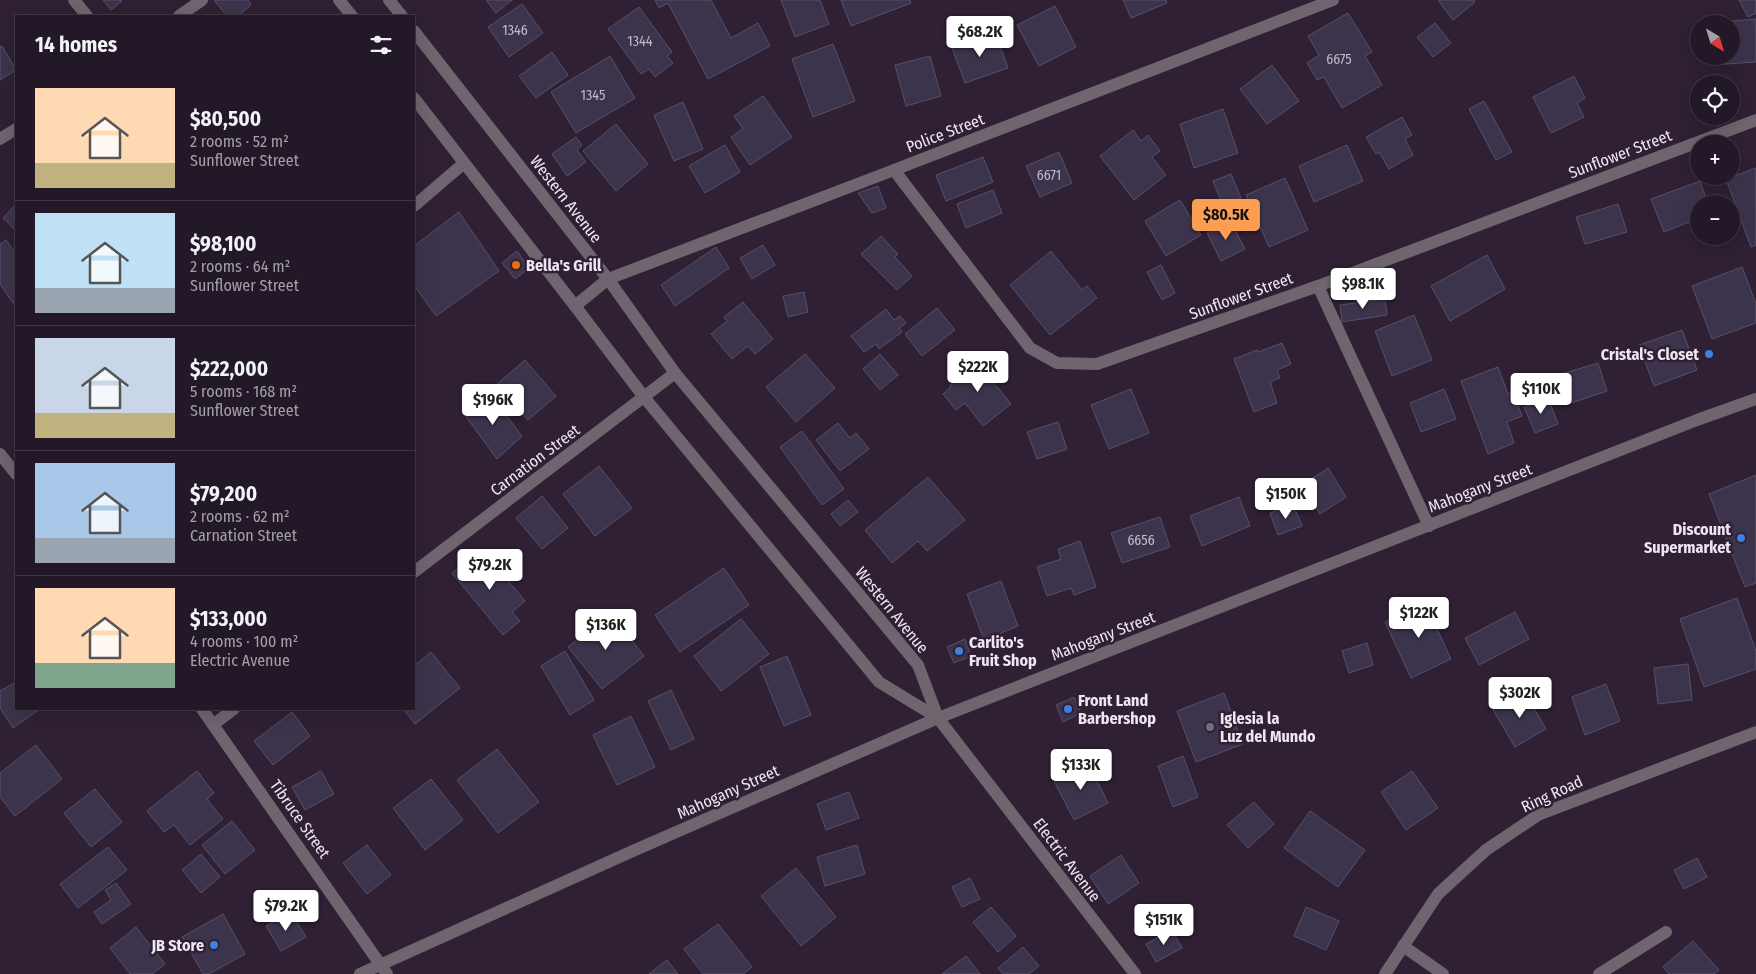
<!DOCTYPE html>
<meta charset="utf-8">
<style>
:root{--surface:#231827;--page:#2b212f;--text:#f1f3f6;--muted:#a3a0a7;--line:#403744;--accent:#fb9e51}
body{margin:0;font-family:"Fira Sans Condensed",sans-serif;background:var(--page);color:var(--text);height:100vh;display:flex;flex-direction:column;font-size:19px;white-space:nowrap}
*{box-sizing:border-box;margin:0}
p{font-size:16px;color:var(--muted)}
.icon{flex:none;width:28px;height:28px;fill:none;stroke:currentColor;stroke-width:2;stroke-linecap:round;stroke-linejoin:round}
.map{position:relative;flex:1;overflow:hidden}
.panel{position:absolute;left:15px;top:15px;width:400px;height:695px;display:flex;flex-direction:column;background:var(--surface);border-radius:0px;box-shadow:0 5px 20px #0002,0 0 0 1px var(--line)}
.panel>*{flex:none}
.needle{width:32px;rotate:142deg}
.fabs{position:absolute;left:1690px;top:15px;display:grid;gap:10px}
.fabs a{display:grid;place-items:center;width:50px;height:50px;border-radius:50%;background:var(--surface);box-shadow:0 5px 20px #0002,0 0 0 1px var(--line);font-size:25px}
.price{position:absolute;translate:-50% -42px;padding:0 11px;border-radius:5px;background:#fff;color:#222;font-size:16px;line-height:32px;filter:drop-shadow(0 1px 2px #0008)}
.price::after{content:'';position:absolute;left:50%;top:30px;width:15px;height:11px;margin-left:-8px;background:inherit;clip-path:polygon(0 0,100% 0,50% 100%)}
.price.active{background:var(--accent);color:#111}
ul{padding:0;list-style:none}
li{display:flex;align-items:center;gap:15px;height:125px;padding:0 20px}
li+li{border-top:1px solid var(--line)}
li span{display:grid;place-items:center;flex:none;width:140px;height:100px;border-radius:0px;color:#555}
li>.icon{margin-inline-start:auto}
span .icon{width:60px;height:60px;fill:#fffc;stroke-width:1}
li b{font-size:21px}
h2{display:flex;justify-content:space-between;align-items:center;height:60px;padding:0 20px;font-size:21px}
.map>svg:first-child{display:block}
.building{fill:#3b344c;stroke:#575069}
.lines{fill:none;stroke-linecap:round;stroke-linejoin:round}
.minor{stroke:#6e656f;stroke-width:12}
.tertiary{stroke:#6e656f;stroke-width:12}
.food-dot{fill:#e8710a;stroke:#2f2034;stroke-width:2}
.shop-dot{fill:#3f7fe0;stroke:#2f2034;stroke-width:2}
.worship-dot{fill:#6b7280;stroke:#2f2034;stroke-width:2}
.labels{text-anchor:middle;dominant-baseline:central;stroke-width:5;stroke-linejoin:round;paint-order:stroke}
.number-label{font-size:14px;fill:#c3bac9}
.street-label{font-size:16px;fill:#f0e6f3;stroke:#2f2034}
.poi-label{font-size:16px;font-weight:bold;fill:#f0e6f3;stroke:#2f2034;text-anchor:start}
</style>
<div class="map">
<svg width="1756" height="974" viewBox="0 0 1756 974">
<rect width="100%" height="100%" fill="#2f2034"/>
<g class="building">
<polygon points="103,0 121,0 122,1 111,10"/>
<polygon points="214,0 248,0 251,5 238,16 227,16"/>
<polygon points="486,0 512,0 496,13"/>
<polygon points="655,0 711,0 731,38 758,23 770,46 708,79 668,3 659,8"/>
<polygon points="781,0 820,0 829,24 795,37"/>
<polygon points="841,0 910,0 911,3 851,26"/>
<polygon points="1123,0 1166,0 1167,3 1131,18"/>
<polygon points="1438,0 1474,0 1475,2 1453,20"/>
<polygon points="1739,0 1756,0 1756,13 1748,17"/>
<polygon points="522,4 543,33 509,57 488,27"/>
<polygon points="1055,6 1076,47 1039,66 1017,25"/>
<polygon points="639,7 672,52 667,56 673,63 655,77 649,69 641,74 608,29"/>
<polygon points="1348,13 1372,52 1365,56 1382,85 1342,108 1324,77 1317,80 1307,63 1319,55 1308,36"/>
<polygon points="1756,19 1756,62 1711,65 1710,56 1731,56 1731,24 1708,23"/>
<polygon points="1435,23 1451,43 1433,57 1417,37"/>
<polygon points="995,32 1008,68 965,83 952,48"/>
<polygon points="833,44 855,101 813,117 792,59"/>
<polygon points="2,46 16,70 0,80 0,47"/>
<polygon points="552,52 568,75 536,98 519,76"/>
<polygon points="610,56 635,98 576,133 551,92"/>
<polygon points="930,56 941,96 906,106 895,65"/>
<polygon points="1272,65 1299,101 1267,124 1240,89"/>
<polygon points="1574,76 1585,98 1577,103 1584,117 1551,133 1533,97"/>
<polygon points="763,96 792,137 750,165 731,137 743,129 734,116"/>
<polygon points="1484,101 1512,152 1496,160 1469,109"/>
<polygon points="683,102 703,149 674,161 654,115"/>
<polygon points="1223,109 1238,153 1194,168 1180,124"/>
<polygon points="1402,117 1412,135 1405,139 1413,155 1389,169 1379,152 1376,154 1366,137"/>
<polygon points="616,124 648,164 616,191 583,151"/>
<polygon points="1133,130 1141,141 1148,135 1160,151 1152,157 1166,175 1134,200 1100,156"/>
<polygon points="576,137 582,145 577,150 586,162 567,176 552,154"/>
<polygon points="725,145 740,172 705,193 689,166"/>
<polygon points="1347,145 1363,181 1314,202 1299,166"/>
<polygon points="1059,152 1072,183 1040,197 1026,166"/>
<polygon points="983,157 993,182 946,201 936,175"/>
<polygon points="1756,168 1756,245 1751,247 1726,179"/>
<polygon points="1231,174 1241,198 1223,205 1213,181"/>
<polygon points="1285,178 1308,230 1269,247 1246,195"/>
<polygon points="1700,181 1708,204 1699,204 1699,218 1664,232 1651,199"/>
<polygon points="878,186 886,208 872,213 858,193"/>
<polygon points="993,190 1002,213 966,228 957,204"/>
<polygon points="1180,200 1201,235 1166,256 1145,221"/>
<polygon points="16,204 16,231 3,218"/>
<polygon points="1618,204 1627,232 1585,244 1576,217"/>
<polygon points="459,212 499,271 436,316 414,285 414,246"/>
<polygon points="1231,222 1245,249 1221,261 1207,233"/>
<polygon points="881,236 898,254 895,257 912,276 897,290 861,254"/>
<polygon points="6,240 16,254 16,300 13,303 0,284 0,244"/>
<polygon points="763,245 775,265 752,279 740,258"/>
<polygon points="716,247 729,268 675,306 661,285"/>
<polygon points="517,251 529,268 515,279 502,263"/>
<polygon points="1051,251 1082,290 1087,286 1097,298 1050,335 1010,285"/>
<polygon points="1487,255 1505,289 1450,321 1431,286"/>
<polygon points="1161,265 1175,293 1162,300 1147,272"/>
<polygon points="1742,267 1756,304 1756,323 1712,339 1692,286"/>
<polygon points="804,292 808,312 788,317 783,296"/>
<polygon points="1385,299 1387,315 1342,322 1340,305"/>
<polygon points="743,302 773,339 755,354 748,346 732,359 711,334 727,321 724,317"/>
<polygon points="937,308 955,330 922,356 905,334"/>
<polygon points="886,309 894,320 900,316 906,323 899,328 902,332 879,349 876,344 864,352 851,336"/>
<polygon points="1414,315 1432,360 1392,376 1375,331"/>
<polygon points="1682,330 1697,370 1654,386 1639,345"/>
<polygon points="1282,343 1291,364 1277,370 1280,378 1270,382 1277,403 1254,412 1234,359 1257,350 1258,352"/>
<polygon points="805,354 835,388 796,422 766,387"/>
<polygon points="880,354 898,375 880,390 863,369"/>
<polygon points="525,360 556,396 528,420 497,384"/>
<polygon points="985,360 999,377 993,382 1011,404 983,426 965,403 956,410 943,394 951,387 950,385 978,363 979,365"/>
<polygon points="1598,363 1607,391 1565,405 1555,376"/>
<polygon points="1498,367 1508,394 1513,392 1522,416 1507,422 1514,443 1488,454 1461,381"/>
<polygon points="1131,389 1149,433 1109,449 1091,405"/>
<polygon points="1444,389 1456,419 1421,432 1410,403"/>
<polygon points="489,393 522,436 497,459 464,414"/>
<polygon points="1548,398 1558,424 1535,433 1524,407"/>
<polygon points="1058,422 1067,449 1037,459 1027,432"/>
<polygon points="838,423 850,438 856,433 869,449 840,471 816,440"/>
<polygon points="802,431 844,489 822,505 780,447"/>
<polygon points="599,466 632,508 595,536 563,494"/>
<polygon points="1328,468 1346,497 1320,514 1302,485"/>
<polygon points="1756,475 1756,583 1745,587 1709,494"/>
<polygon points="928,477 965,520 927,551 918,541 892,563 865,530"/>
<polygon points="542,496 568,528 542,549 516,518"/>
<polygon points="1239,497 1250,526 1202,546 1190,516"/>
<polygon points="848,500 858,512 840,526 831,514"/>
<polygon points="1293,504 1302,526 1278,535 1270,513"/>
<polygon points="1160,517 1170,547 1122,563 1111,533"/>
<polygon points="1080,541 1096,587 1074,595 1071,588 1047,596 1037,567 1061,559 1058,549"/>
<polygon points="482,549 525,601 512,612 520,621 503,635 452,573"/>
<polygon points="724,568 749,605 680,652 655,615"/>
<polygon points="1001,581 1018,626 984,640 967,594"/>
<polygon points="1737,598 1756,651 1756,669 1704,687 1680,619"/>
<polygon points="1433,600 1444,624 1436,627 1451,659 1411,678 1385,622"/>
<polygon points="1515,612 1529,639 1479,665 1465,638"/>
<polygon points="610,613 644,656 602,689 568,647"/>
<polygon points="741,619 769,654 721,691 694,656"/>
<polygon points="965,639 971,656 954,663 947,647"/>
<polygon points="1367,643 1373,665 1349,673 1342,651"/>
<polygon points="565,651 594,700 570,715 541,666"/>
<polygon points="431,652 460,688 415,724 403,709 414,709 414,666"/>
<polygon points="787,656 811,715 784,726 760,667"/>
<polygon points="1688,664 1692,700 1658,704 1654,668"/>
<polygon points="16,682 16,709 40,709 13,728 0,708 0,691"/>
<polygon points="1606,684 1620,721 1585,735 1572,697"/>
<polygon points="671,690 694,739 671,750 648,701"/>
<polygon points="1525,692 1546,729 1515,747 1493,710"/>
<polygon points="1224,693 1243,744 1196,762 1177,711"/>
<polygon points="1074,697 1081,713 1063,722 1056,705"/>
<polygon points="292,712 310,736 273,765 254,741"/>
<polygon points="631,716 655,767 617,785 593,735"/>
<polygon points="36,745 62,779 15,816 0,797 0,773"/>
<polygon points="497,749 539,802 498,833 457,780"/>
<polygon points="1183,756 1198,797 1173,807 1158,766"/>
<polygon points="1088,762 1108,803 1074,820 1053,779"/>
<polygon points="197,771 214,793 207,799 223,819 190,845 174,825 164,832 147,811"/>
<polygon points="321,771 334,794 305,810 292,787"/>
<polygon points="1412,771 1438,808 1406,830 1381,792"/>
<polygon points="431,779 463,820 425,850 393,808"/>
<polygon points="95,789 122,822 91,847 64,813"/>
<polygon points="849,792 859,818 826,830 817,804"/>
<polygon points="1254,802 1274,824 1248,848 1227,825"/>
<polygon points="1310,811 1365,850 1338,887 1284,848"/>
<polygon points="232,821 255,850 225,874 202,845"/>
<polygon points="367,845 391,875 367,894 343,863"/>
<polygon points="857,845 865,874 825,886 817,857"/>
<polygon points="108,847 127,870 78,908 60,884"/>
<polygon points="201,854 220,877 201,893 182,870"/>
<polygon points="1121,855 1139,883 1108,904 1090,876"/>
<polygon points="1697,858 1707,877 1684,889 1674,870"/>
<polygon points="796,868 836,917 801,946 761,896"/>
<polygon points="970,878 980,899 962,907 952,887"/>
<polygon points="116,883 131,904 102,924 94,912 111,900 105,890"/>
<polygon points="991,907 1016,936 998,952 973,922"/>
<polygon points="1306,907 1339,921 1326,950 1294,936"/>
<polygon points="291,912 306,937 281,951 266,926"/>
<polygon points="223,914 245,954 209,974 203,974 182,937"/>
<polygon points="718,924 752,967 743,974 703,974 684,949"/>
<polygon points="136,927 165,964 152,974 130,974 110,948"/>
<polygon points="1172,930 1182,948 1156,962 1146,944"/>
<polygon points="1693,941 1719,970 1714,974 1669,974 1663,967"/>
<polygon points="1023,947 1039,966 1029,974 1003,974 998,968"/>
<polygon points="966,956 980,974 942,974"/>
<polygon points="667,960 678,974 649,974"/>
</g>
<g class="lines">
<g class="minor">
<polyline points="74,0 87,16"/>
<polyline points="179,16 202,0"/>
<polyline points="0,139 16,129"/>
<polyline points="894,170 1030,348 1057,363 1097,364 1318,286 1756,120"/>
<polyline points="414,206 463,164"/>
<polyline points="1318,286 1429,526"/>
<polyline points="575,306 608,279 894,170 1333,0"/>
<polyline points="0,454 16,474"/>
<polyline points="414,572 675,373"/>
<polyline points="202,709 387,974"/>
<polyline points="938,718 1135,974"/>
<polyline points="214,724 234,709"/>
<polyline points="1403,946 1443,974"/>
<polyline points="1385,974 1438,894 1486,850 1538,815 1756,732"/>
<polyline points="1599,974 1666,932"/>
</g>
<g class="tertiary">
<polyline points="339,0 352,16"/>
<polyline points="389,0 402,16"/>
<polyline points="414,31 608,279 675,373 918,665 938,718"/>
<polyline points="414,98 575,306 644,397 879,682 938,718"/>
<polyline points="360,974 635,850 938,718 1697,420 1756,399"/>
</g>
</g>
<circle class="food-dot" cx="516" cy="265" r="5"/>
<g class="shop-dot">
<circle cx="1709" cy="354" r="5"/>
<circle cx="1741" cy="538" r="5"/>
<circle cx="959" cy="651" r="5"/>
<circle cx="1068" cy="709" r="5"/>
<circle cx="214" cy="945" r="5"/>
</g>
<circle class="worship-dot" cx="1210" cy="727" r="5"/>
<g class="labels">
<g class="number-label">
<text x="515" y="30">1346</text>
<text x="640" y="41">1344</text>
<text x="1339" y="59">6675</text>
<text x="593" y="95">1345</text>
<text x="1049" y="175">6671</text>
<text x="1141" y="540">6656</text>
</g>
<g class="street-label">
<text transform="translate(945 133) rotate(-21)">Police Street</text>
<text transform="translate(1620 154) rotate(-21)">Sunflower Street</text>
<text transform="translate(566 199) rotate(52)">Western Avenue</text>
<text transform="translate(1241 296) rotate(-20)">Sunflower Street</text>
<text transform="translate(535 460) rotate(-37)">Carnation Street</text>
<text transform="translate(1480 488) rotate(-21)">Mahogany Street</text>
<text transform="translate(892 610) rotate(51)">Western Avenue</text>
<text transform="translate(1103 636) rotate(-21)">Mahogany Street</text>
<text transform="translate(728 792) rotate(-24)">Mahogany Street</text>
<text transform="translate(1552 794) rotate(-25)">Ring Road</text>
<text transform="translate(300 819) rotate(55)">Tibruce Street</text>
<text transform="translate(1067 860) rotate(53)">Electric Avenue</text>
</g>
<g class="poi-label">
<text x="526" y="265">Bella's Grill</text>
<text x="1699" y="354" text-anchor="end">Cristal's Closet</text>
<text x="1731" y="529" text-anchor="end">Discount<tspan x="1731" dy="18">Supermarket</tspan></text>
<text x="969" y="642">Carlito's<tspan x="969" dy="18">Fruit Shop</tspan></text>
<text x="1078" y="700">Front Land<tspan x="1078" dy="18">Barbershop</tspan></text>
<text x="1220" y="718">Iglesia la<tspan x="1220" dy="18">Luz del Mundo</tspan></text>
<text x="204" y="945" text-anchor="end">JB Store</text>
</g>
</g>
</svg>
<div class="fabs">
<a><svg class="needle" viewBox="-14 -14 28 28"><path d="M0-13l5 13h-10z" fill="#e53935"/><path d="M0 13l5-13h-10z" fill="#a3a0a7"/></svg></a>
<a><svg class="icon" aria-label="locate" viewBox="0 0 24 24"><circle cx="12" cy="12" r="6"/><path d="M12 2v4M12 18v4M2 12h4M18 12h4"/></svg></a>
<a>+</a>
<a>−</a>
</div>
<b class="price" style="left:980px;top:58px">$68.2K</b>
<b class="price active" style="left:1226px;top:241px">$80.5K</b>
<b class="price" style="left:1363px;top:310px">$98.1K</b>
<b class="price" style="left:978px;top:393px">$222K</b>
<b class="price" style="left:1541px;top:415px">$110K</b>
<b class="price" style="left:493px;top:426px">$196K</b>
<b class="price" style="left:1286px;top:520px">$150K</b>
<b class="price" style="left:490px;top:591px">$79.2K</b>
<b class="price" style="left:1419px;top:639px">$122K</b>
<b class="price" style="left:606px;top:651px">$136K</b>
<b class="price" style="left:1520px;top:719px">$302K</b>
<b class="price" style="left:1081px;top:791px">$133K</b>
<b class="price" style="left:286px;top:932px">$79.2K</b>
<b class="price" style="left:1164px;top:946px">$151K</b>
<section class="panel">
<h2>14 homes<svg class="icon" aria-label="filters" viewBox="0 0 24 24"><path d="M4 7h16M4 17h16"/><circle cx="9" cy="7" r="2"/><circle cx="15" cy="17" r="2"/></svg></h2>
<ul>
<li><span style="background:linear-gradient(#ffd9b3 75%,#c2b280 0)"><svg class="icon" aria-label="home" viewBox="0 0 24 24"><path d="M3 11l9-7 9 7M6 9v11h12V9"/></svg></span><div><b>$80,500</b><p>2 rooms · 52 m²</p><p>Sunflower Street</p></div></li>
<li><span style="background:linear-gradient(#bfe0f5 75%,#9aa5b1 0)"><svg class="icon" aria-label="home" viewBox="0 0 24 24"><path d="M3 11l9-7 9 7M6 9v11h12V9"/></svg></span><div><b>$98,100</b><p>2 rooms · 64 m²</p><p>Sunflower Street</p></div></li>
<li><span style="background:linear-gradient(#c9d6e8 75%,#c2b280 0)"><svg class="icon" aria-label="home" viewBox="0 0 24 24"><path d="M3 11l9-7 9 7M6 9v11h12V9"/></svg></span><div><b>$222,000</b><p>5 rooms · 168 m²</p><p>Sunflower Street</p></div></li>
<li><span style="background:linear-gradient(#a9c7e8 75%,#9aa5b1 0)"><svg class="icon" aria-label="home" viewBox="0 0 24 24"><path d="M3 11l9-7 9 7M6 9v11h12V9"/></svg></span><div><b>$79,200</b><p>2 rooms · 62 m²</p><p>Carnation Street</p></div></li>
<li><span style="background:linear-gradient(#ffd9b3 75%,#7fa58c 0)"><svg class="icon" aria-label="home" viewBox="0 0 24 24"><path d="M3 11l9-7 9 7M6 9v11h12V9"/></svg></span><div><b>$133,000</b><p>4 rooms · 100 m²</p><p>Electric Avenue</p></div></li>
</ul>
</section>
</div>
